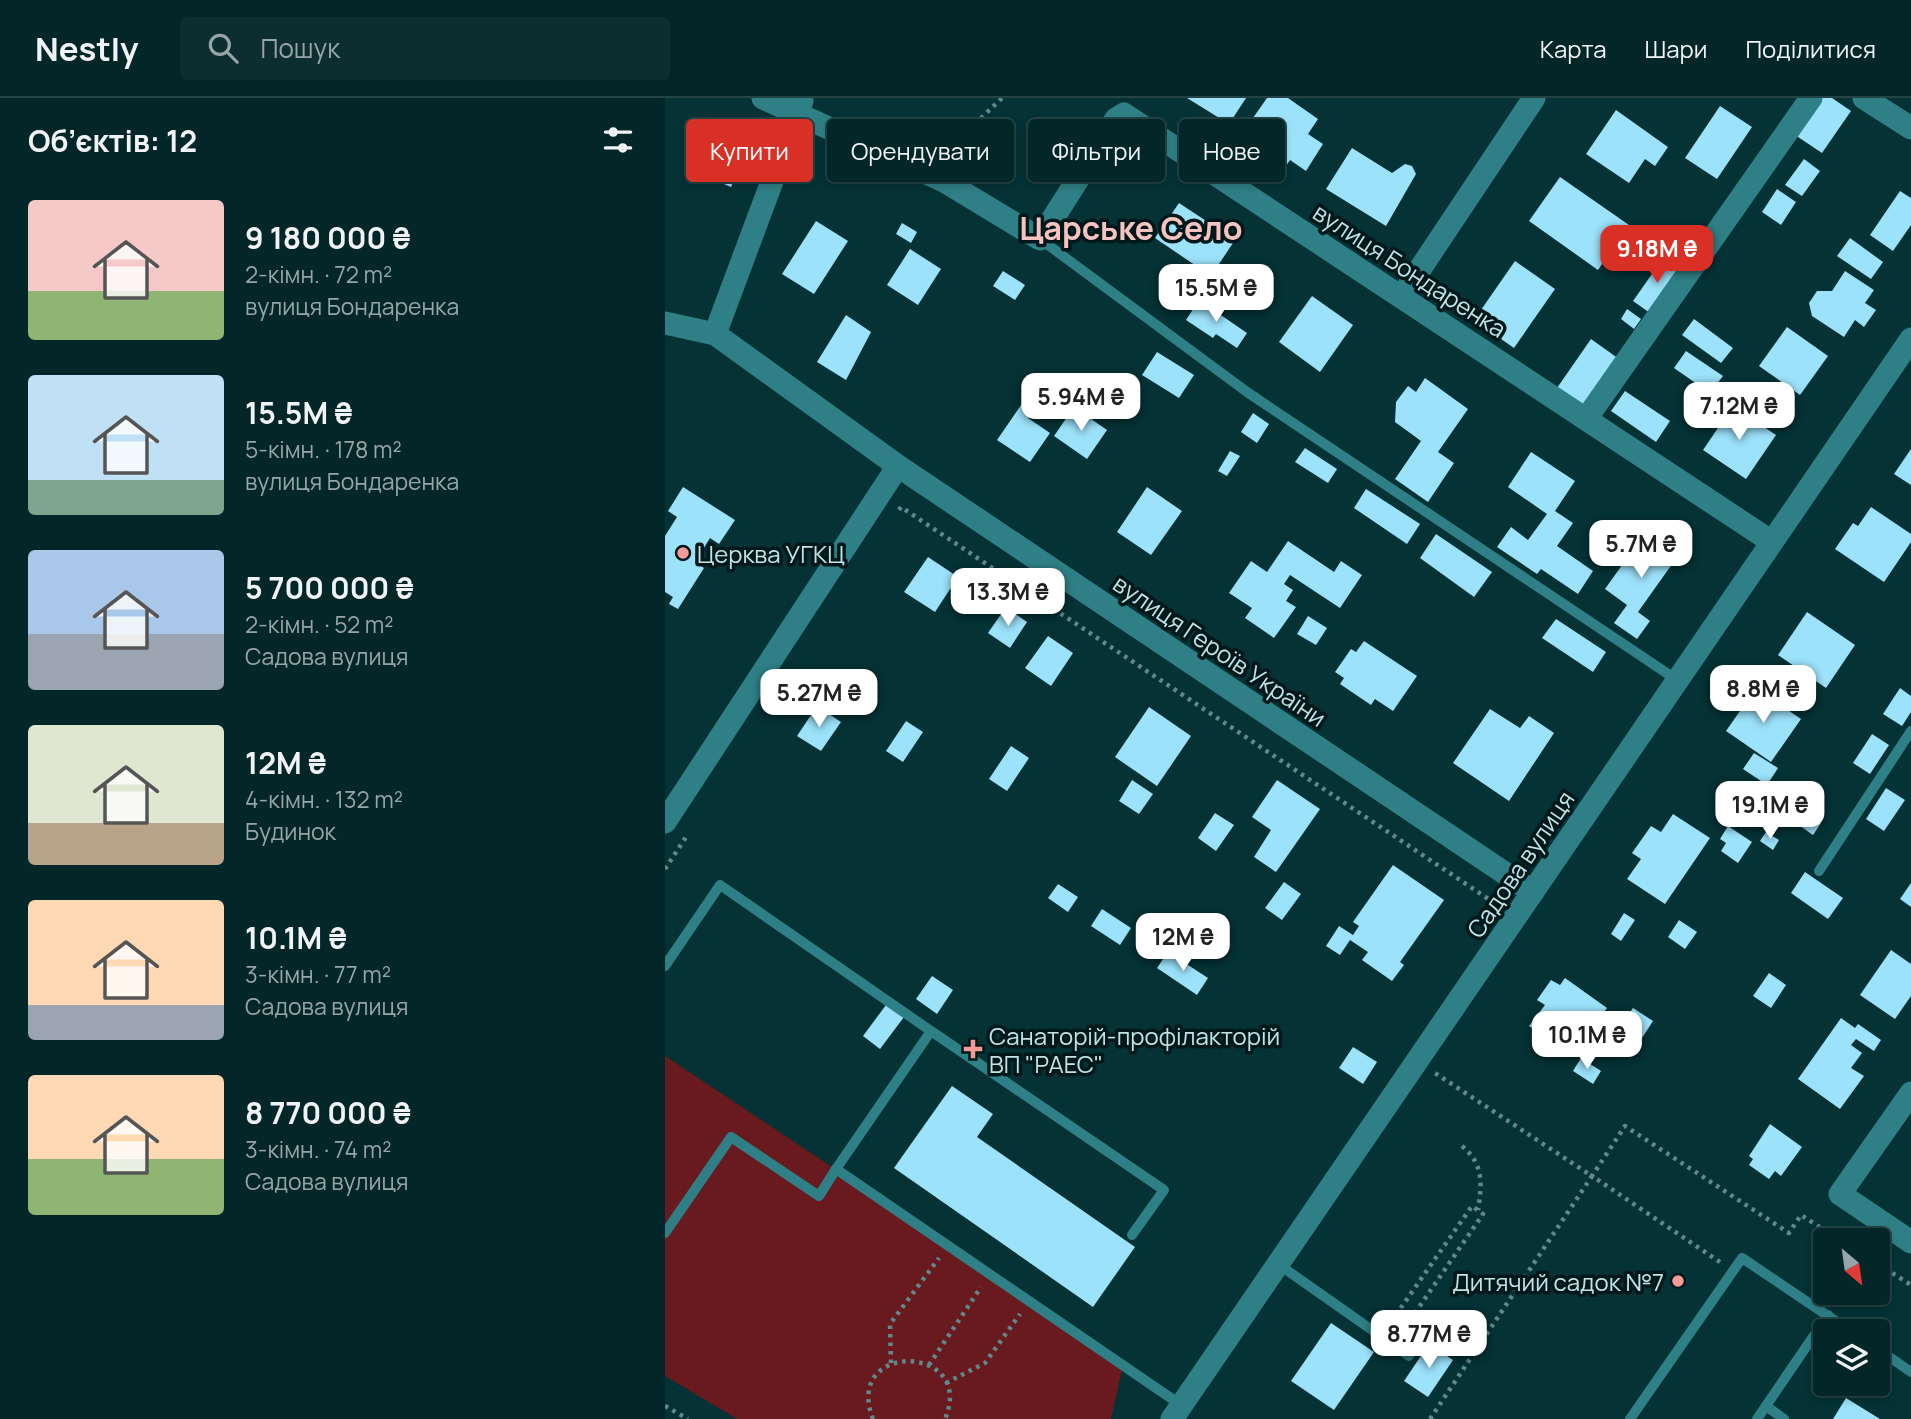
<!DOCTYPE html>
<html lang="uk">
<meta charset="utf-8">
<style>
:root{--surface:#032628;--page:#0d2e30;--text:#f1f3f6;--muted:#97a5a8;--line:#244345;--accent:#d93025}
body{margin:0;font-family:Manrope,sans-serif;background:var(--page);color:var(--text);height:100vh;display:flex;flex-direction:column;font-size:26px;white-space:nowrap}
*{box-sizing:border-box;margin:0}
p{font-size:23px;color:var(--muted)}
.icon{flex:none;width:38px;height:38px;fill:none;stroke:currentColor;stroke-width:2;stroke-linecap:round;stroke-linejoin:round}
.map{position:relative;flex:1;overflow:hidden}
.side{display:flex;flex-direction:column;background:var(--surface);width:665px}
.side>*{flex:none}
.top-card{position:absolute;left:21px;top:21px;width:665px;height:63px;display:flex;gap:14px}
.needle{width:46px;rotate:151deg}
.tools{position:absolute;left:1148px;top:1130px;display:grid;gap:14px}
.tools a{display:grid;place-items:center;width:77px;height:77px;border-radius:7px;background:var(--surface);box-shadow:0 4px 10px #0003,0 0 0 2px var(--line);font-size:35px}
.price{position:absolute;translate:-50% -60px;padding:0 16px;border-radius:14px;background:#fff;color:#222;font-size:23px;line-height:46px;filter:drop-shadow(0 2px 4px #0008)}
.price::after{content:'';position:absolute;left:50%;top:42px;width:21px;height:16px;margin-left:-10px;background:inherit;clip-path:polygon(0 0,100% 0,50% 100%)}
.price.current{background:var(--accent);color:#fff}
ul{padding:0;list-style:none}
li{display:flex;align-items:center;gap:21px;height:175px;padding:0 28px}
li span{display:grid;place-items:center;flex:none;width:196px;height:140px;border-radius:7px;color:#555}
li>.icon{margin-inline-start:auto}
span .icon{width:84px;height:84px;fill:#fffc;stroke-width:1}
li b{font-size:30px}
h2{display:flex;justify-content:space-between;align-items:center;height:84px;padding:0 28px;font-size:30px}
.chip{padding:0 24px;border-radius:7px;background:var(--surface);box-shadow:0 4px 10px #0003,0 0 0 2px var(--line);font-size:24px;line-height:63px}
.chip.current{background:var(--accent);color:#fff}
header{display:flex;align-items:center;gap:42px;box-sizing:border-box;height:98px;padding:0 35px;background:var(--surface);border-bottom:2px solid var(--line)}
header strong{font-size:33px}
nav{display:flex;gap:38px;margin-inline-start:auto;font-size:24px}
.search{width:490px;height:63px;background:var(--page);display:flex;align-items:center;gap:18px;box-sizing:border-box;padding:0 24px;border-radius:7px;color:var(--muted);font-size:26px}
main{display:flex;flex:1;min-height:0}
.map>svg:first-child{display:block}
.green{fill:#691a1e}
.building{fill:#9ce2fb}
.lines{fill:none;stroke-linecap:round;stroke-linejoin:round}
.path{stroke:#5f898c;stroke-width:4.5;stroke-dasharray:3.5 5;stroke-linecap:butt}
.lane{stroke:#2e8086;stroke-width:10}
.street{stroke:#2e8086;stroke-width:23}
.poi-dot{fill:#f59b97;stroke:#01181a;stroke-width:2.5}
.labels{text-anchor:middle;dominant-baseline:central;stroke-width:7;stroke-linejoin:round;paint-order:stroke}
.street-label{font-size:24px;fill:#bee4e7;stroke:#01181a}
.poi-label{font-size:24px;fill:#bee4e7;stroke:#01181a;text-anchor:start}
.district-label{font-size:32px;font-weight:bold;fill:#f7c3c0;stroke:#01181a}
</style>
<header>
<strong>Nestly</strong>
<div class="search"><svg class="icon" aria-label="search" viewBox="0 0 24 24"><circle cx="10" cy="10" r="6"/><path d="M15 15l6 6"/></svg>Пошук</div>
<nav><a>Карта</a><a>Шари</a><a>Поділитися</a></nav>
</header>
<main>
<section class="side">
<h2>Об’єктів: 12<svg class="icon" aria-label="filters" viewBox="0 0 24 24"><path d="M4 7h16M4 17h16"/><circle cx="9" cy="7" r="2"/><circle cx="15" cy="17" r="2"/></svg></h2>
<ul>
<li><span style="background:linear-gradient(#f6c9c9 65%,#8fb573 0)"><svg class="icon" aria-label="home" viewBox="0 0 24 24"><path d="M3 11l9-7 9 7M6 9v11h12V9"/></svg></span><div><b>9 180 000 ₴</b><p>2-кімн. · 72 m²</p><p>вулиця Бондаренка</p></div></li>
<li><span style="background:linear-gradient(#bfe0f5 75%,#7fa58c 0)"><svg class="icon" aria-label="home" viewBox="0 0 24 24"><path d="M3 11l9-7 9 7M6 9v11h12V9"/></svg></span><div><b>15.5M ₴</b><p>5-кімн. · 178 m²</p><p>вулиця Бондаренка</p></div></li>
<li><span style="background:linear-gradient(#a9c7e8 60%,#9aa5b1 0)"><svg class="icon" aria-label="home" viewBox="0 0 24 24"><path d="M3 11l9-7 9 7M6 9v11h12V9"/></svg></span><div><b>5 700 000 ₴</b><p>2-кімн. · 52 m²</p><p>Садова вулиця</p></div></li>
<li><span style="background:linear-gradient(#dfe7d0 70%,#b9a48a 0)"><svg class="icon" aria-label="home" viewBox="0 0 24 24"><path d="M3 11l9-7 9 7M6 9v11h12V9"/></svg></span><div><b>12M ₴</b><p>4-кімн. · 132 m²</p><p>Будинок</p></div></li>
<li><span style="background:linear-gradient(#ffd9b3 75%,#9aa5b1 0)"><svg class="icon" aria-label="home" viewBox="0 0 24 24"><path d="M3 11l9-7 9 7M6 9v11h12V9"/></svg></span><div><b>10.1M ₴</b><p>3-кімн. · 77 m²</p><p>Садова вулиця</p></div></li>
<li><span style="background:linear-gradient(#ffd9b3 60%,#8fb573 0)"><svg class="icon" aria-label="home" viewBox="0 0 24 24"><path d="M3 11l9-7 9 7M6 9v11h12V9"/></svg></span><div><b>8 770 000 ₴</b><p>3-кімн. · 74 m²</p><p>Садова вулиця</p></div></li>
</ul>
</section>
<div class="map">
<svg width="1246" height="1321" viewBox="0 0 1246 1321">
<rect width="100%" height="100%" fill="#043235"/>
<polygon class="green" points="0,958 459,1263 446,1321 72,1321 0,1278"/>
<g class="building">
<polygon points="522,0 581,0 564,26"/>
<polygon points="602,0 623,0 653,21 643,36 658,46 641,73 625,62 621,68 576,37"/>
<polygon points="1156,0 1167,0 1186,13 1157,55 1130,37"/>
<polygon points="1055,8 1087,29 1052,81 1020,60"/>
<polygon points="951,12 1003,49 990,68 980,61 964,85 921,56"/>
<polygon points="40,20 67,28 56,55 77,63 66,89 21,70"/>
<polygon points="687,50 727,75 740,66 747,68 751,76 721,128 661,91"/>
<polygon points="1139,61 1155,73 1137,98 1120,87"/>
<polygon points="895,79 964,127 933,172 864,123"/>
<polygon points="1112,91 1131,104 1116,127 1097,114"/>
<polygon points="1235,93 1246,100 1246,127 1228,153 1205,137"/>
<polygon points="514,105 570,142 546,178 490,140"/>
<polygon points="151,123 183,143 149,196 117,176"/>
<polygon points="237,125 252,134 246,145 231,136"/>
<polygon points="1185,140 1218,164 1206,181 1172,158"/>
<polygon points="245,151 276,171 253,207 222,187"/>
<polygon points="999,159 1017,171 985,215 968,203"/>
<polygon points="850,163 890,191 849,250 809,222"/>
<polygon points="338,173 360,187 350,202 328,188"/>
<polygon points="1180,173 1209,192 1200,205 1211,212 1199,229 1190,222 1179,239 1147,218 1144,205 1152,193 1167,193"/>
<polygon points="647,198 688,227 655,274 614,244"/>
<polygon points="534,202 582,235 572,250 551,236 548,240 521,222"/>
<polygon points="962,211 976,221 969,231 956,221"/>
<polygon points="181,217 206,234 181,282 152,264"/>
<polygon points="1029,221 1068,250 1056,265 1017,237"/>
<polygon points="1122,229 1163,258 1135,297 1094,268"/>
<polygon points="926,241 954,261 920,310 892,290"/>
<polygon points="1021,253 1058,278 1045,295 1009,270"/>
<polygon points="492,254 529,277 514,300 477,277"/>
<polygon points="760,280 803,311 773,354 789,365 763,404 730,381 756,343 730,324 731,304 743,288 751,294"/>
<polygon points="960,293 1005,323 991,344 946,313"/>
<polygon points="361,300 372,307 363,320 385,335 365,364 332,342"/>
<polygon points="1068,308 1111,337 1081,381 1038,352"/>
<polygon points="409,309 442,332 422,361 389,338"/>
<polygon points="588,315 604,326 592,345 576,334"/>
<polygon points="640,350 672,371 663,385 630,364"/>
<polygon points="1246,351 1246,387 1229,376"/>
<polygon points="565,353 575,358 562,378 553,373"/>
<polygon points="866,354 910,383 890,413 908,425 892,448 928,473 913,496 876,471 872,476 832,449 846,429 863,442 882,416 843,389"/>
<polygon points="18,389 70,422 54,446 45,440 30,464 39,470 13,511 4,506 8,499 0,494 0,438 12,419 3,413"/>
<polygon points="482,389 517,413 486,457 452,434"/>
<polygon points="701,391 755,426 742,446 689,410"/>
<polygon points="1206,409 1246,436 1246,444 1219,484 1170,451 1188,425 1193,428"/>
<polygon points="982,432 1015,455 973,514 985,523 972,541 949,525 962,507 940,491"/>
<polygon points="771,436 827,474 809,499 755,460"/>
<polygon points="623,443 669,474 676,463 697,477 675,510 625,477 619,486 628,492 621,503 631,509 609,540 580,520 587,510 564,495 586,463 602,474"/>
<polygon points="263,459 293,479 270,514 239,494"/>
<polygon points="341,509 362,524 345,550 323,535"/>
<polygon points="1142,514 1190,547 1161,590 1113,557"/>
<polygon points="643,518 662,530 651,547 632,536"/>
<polygon points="891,521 941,554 928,574 877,540"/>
<polygon points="383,538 408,555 386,588 360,570"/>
<polygon points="699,543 752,578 728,613 710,601 706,607 675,586 679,580 670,574 686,551 691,554"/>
<polygon points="1091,590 1136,621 1106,664 1061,633"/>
<polygon points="1235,590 1246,598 1246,614 1237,628 1218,616"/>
<polygon points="152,608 176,624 156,653 132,638"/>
<polygon points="484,609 526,638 492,688 450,659"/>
<polygon points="825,611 855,630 864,618 889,635 844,703 788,665"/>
<polygon points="241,623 258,634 238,664 221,653"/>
<polygon points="1207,636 1224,647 1205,676 1188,665"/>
<polygon points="346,648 364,660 342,693 324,681"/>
<polygon points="1089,655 1113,670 1102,687 1078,671"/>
<polygon points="467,682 488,696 474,716 454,703"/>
<polygon points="612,682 655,711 611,774 589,759 606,732 587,719"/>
<polygon points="1221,690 1240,702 1219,733 1201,721"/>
<polygon points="1135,711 1156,725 1148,737 1128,723"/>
<polygon points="550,715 569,727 551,753 533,740"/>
<polygon points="1008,716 1045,740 1000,806 962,781 976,761 967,755 986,728 996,734"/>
<polygon points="1063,728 1087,744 1073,765 1056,753 1061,745 1055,741"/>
<polygon points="1101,734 1114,742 1108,752 1095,743"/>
<polygon points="728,767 779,802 735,864 739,867 727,883 697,862 703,854 685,842 675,857 661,848 674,828 688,837 694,828 688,824"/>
<polygon points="1140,774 1178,800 1163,821 1126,795"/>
<polygon points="619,784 636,796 617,822 600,810"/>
<polygon points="1246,785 1246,809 1235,801"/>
<polygon points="393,786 413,799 403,814 383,800"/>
<polygon points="437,811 466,830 455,847 426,828"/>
<polygon points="959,815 970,822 956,843 946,836"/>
<polygon points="1014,822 1032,834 1020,851 1003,839"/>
<polygon points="1226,852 1246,866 1246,898 1230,921 1195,897"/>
<polygon points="503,854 543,880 532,897 492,870"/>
<polygon points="1104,875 1121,887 1106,910 1088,898"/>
<polygon points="267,878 288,892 272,916 251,901"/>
<polygon points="900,880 942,910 924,935 914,928 898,952 864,928 880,907 872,902 886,882 895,887"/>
<polygon points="221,907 239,919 215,951 198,938"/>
<polygon points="968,910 988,923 977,940 957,926"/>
<polygon points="1176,920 1190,930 1193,926 1216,942 1209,953 1191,941 1186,947 1197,955 1186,970 1199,978 1175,1011 1133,981"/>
<polygon points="688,949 712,964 698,986 674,970"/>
<polygon points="916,960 936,973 928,986 908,973"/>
<polygon points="287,988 328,1016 312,1039 470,1149 428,1209 229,1070"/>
<polygon points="1105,1026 1137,1049 1116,1078 1110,1073 1104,1081 1084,1067 1088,1061 1084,1058"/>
<polygon points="666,1225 709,1254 669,1312 626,1283"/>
<polygon points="764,1246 788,1262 763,1299 739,1283"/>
<polygon points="1181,1300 1215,1321 1168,1321"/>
</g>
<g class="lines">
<g class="path">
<polyline points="290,64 313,23 337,0"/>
<polyline points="234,412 236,409 831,806"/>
<polyline points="0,771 21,739"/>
<path d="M797 1048C819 1066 817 1086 813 1112"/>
<polyline points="1055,1164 927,1078 960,1028 1124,1135 1136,1117 1176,1143"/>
<polyline points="1213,1166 1246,1187"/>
<polyline points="726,1224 807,1108 818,1116 737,1234"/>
<polyline points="226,1265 225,1226 274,1160"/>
<polyline points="264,1267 316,1189"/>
<polyline points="281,1285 320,1265 355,1216"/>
<polyline points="0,1308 23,1321"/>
<path d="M208 1321C177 1242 312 1246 280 1321"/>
<polyline points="765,1321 927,1078 770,975"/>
</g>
<g class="lane">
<polyline points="375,141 582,294 1012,582"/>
<polyline points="1154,773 1246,633"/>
<polyline points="0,868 55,787 266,933"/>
<polyline points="0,1135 66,1039 154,1098 171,1071"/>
<polyline points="467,1137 499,1092 266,933 171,1071 516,1307"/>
<polyline points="613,1166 744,1258"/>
<polyline points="1213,1251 1246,1274"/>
<polyline points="1101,1308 1119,1321"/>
<polyline points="965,1321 1077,1160 1187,1234"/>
<polyline points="1092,1321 1163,1217"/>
</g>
<g class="street">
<polyline points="98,0 279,83 375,141 451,21 459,16 1107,444"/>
<polyline points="1199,0 1246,30"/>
<polyline points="737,198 869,0"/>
<polyline points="0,225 50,236 233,368 868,794"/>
<polyline points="50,236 137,3"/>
<polyline points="921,321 1146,0"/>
<polyline points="0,724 233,368"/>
<polyline points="1246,995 1175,1096 1246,1144"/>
<polyline points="507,1321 1246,241"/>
</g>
</g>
<g class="poi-dot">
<circle cx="18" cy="455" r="7"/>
<path d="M304.5 940.5h7v7h7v7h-7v7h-7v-7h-7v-7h7z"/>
<circle cx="1013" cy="1183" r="7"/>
</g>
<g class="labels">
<g class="street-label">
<text transform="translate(745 172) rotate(33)">вулиця Бондаренка</text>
<text transform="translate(555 552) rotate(34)">вулиця Героїв України</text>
<text transform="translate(855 766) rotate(-56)">Садова вулиця</text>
</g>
<g class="poi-label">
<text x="32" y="455">Церква УГКЦ</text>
<text x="324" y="937">Санаторій-профілакторій<tspan x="324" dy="28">ВП "РАЕС"</tspan></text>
<text x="999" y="1183" text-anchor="end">Дитячий садок №7</text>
</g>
<g class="district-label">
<text x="466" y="130">Царське Село</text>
</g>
</g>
</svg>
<div class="tools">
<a><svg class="needle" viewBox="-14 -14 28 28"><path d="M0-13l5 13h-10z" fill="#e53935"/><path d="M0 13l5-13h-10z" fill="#97a5a8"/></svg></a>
<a><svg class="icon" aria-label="layers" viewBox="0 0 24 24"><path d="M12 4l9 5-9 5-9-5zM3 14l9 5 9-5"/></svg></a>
</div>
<b class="price current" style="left:992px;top:187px">9.18M ₴</b>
<b class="price" style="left:551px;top:226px">15.5M ₴</b>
<b class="price" style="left:416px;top:335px">5.94M ₴</b>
<b class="price" style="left:1074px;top:344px">7.12M ₴</b>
<b class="price" style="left:976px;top:482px">5.7M ₴</b>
<b class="price" style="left:343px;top:530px">13.3M ₴</b>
<b class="price" style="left:1098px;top:627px">8.8M ₴</b>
<b class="price" style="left:154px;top:631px">5.27M ₴</b>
<b class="price" style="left:1105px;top:743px">19.1M ₴</b>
<b class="price" style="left:518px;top:875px">12M ₴</b>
<b class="price" style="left:922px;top:973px">10.1M ₴</b>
<b class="price" style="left:764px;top:1272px">8.77M ₴</b>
<div class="top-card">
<a class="chip current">Купити</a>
<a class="chip">Орендувати</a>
<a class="chip">Фільтри</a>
<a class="chip">Нове</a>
</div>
</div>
</main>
